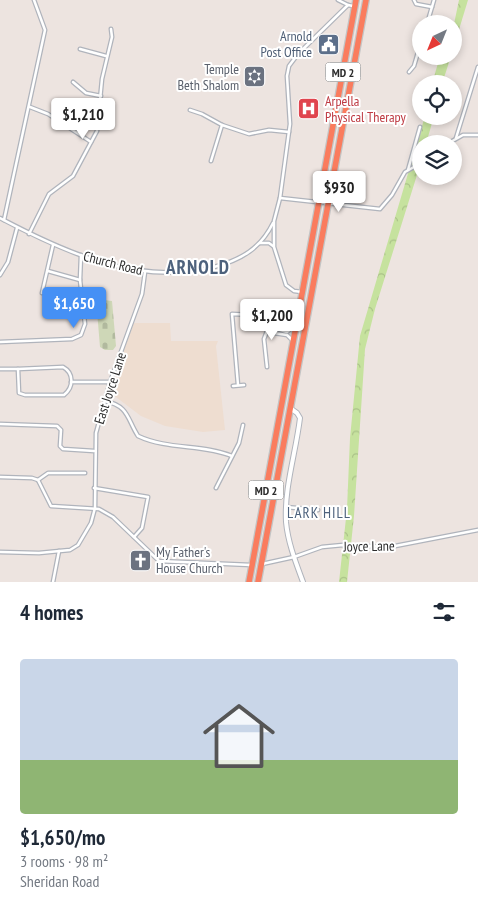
<!DOCTYPE html>
<meta charset="utf-8">
<style>
:root{--surface:#fff;--page:#f2f2f3;--text:#1f2937;--muted:#747a83;--line:#e0e1e3;--accent:#4590f5}
body{margin:0;font-family:"PT Sans Narrow",sans-serif;background:var(--page);color:var(--text);height:100vh;display:flex;flex-direction:column;font-size:19px;white-space:nowrap}
*{box-sizing:border-box;margin:0}
p{font-size:16px;color:var(--muted)}
.icon{flex:none;width:28px;height:28px;fill:none;stroke:currentColor;stroke-width:2;stroke-linecap:round;stroke-linejoin:round}
.map{position:relative;height:582px;overflow:hidden}
.drawer{display:flex;flex-direction:column;background:var(--surface);flex:1}
.drawer>*{flex:none}
.needle{width:32px;rotate:223deg}
.fabs{position:absolute;left:412px;top:15px;display:grid;gap:10px}
.fabs a{display:grid;place-items:center;width:50px;height:50px;border-radius:50%;background:var(--surface);box-shadow:0 2px 8px #0003;font-size:25px}
.price{position:absolute;translate:-50% -42px;padding:0 11px;border-radius:5px;background:#fff;color:#222;font-size:16px;line-height:32px;filter:drop-shadow(0 1px 2px #0008)}
.price::after{content:'';position:absolute;left:50%;top:30px;width:15px;height:11px;margin-left:-8px;background:inherit;clip-path:polygon(0 0,100% 0,50% 100%)}
.price.active{background:var(--accent);color:#fff}
ul{padding:0;list-style:none}
li{display:grid;align-content:center;gap:10px;height:265px;padding:0 20px}
li+li{border-top:1px solid var(--line)}
li span{display:grid;place-items:center;height:155px;border-radius:5px;color:#555}
li>.icon{margin-inline-start:auto}
span .icon{width:90px;height:90px;fill:#fffc;stroke-width:1}
li b{font-size:21px}
h2{display:flex;justify-content:space-between;align-items:center;height:60px;padding:0 20px;font-size:21px}
.map>svg:first-child{display:block}
.education{fill:#eeddd0}
.cemetery{fill:url(#cemetery-stones)}
.park{fill:url(#park-crowns)}
.lines{fill:none;stroke-linecap:round;stroke-linejoin:round}
.street-casing{stroke:#b0b4bc;stroke-width:5}
.secondary-casing{stroke:#b0b4bc;stroke-width:6}
.highway-casing{stroke:#c4c4c4;stroke-width:8}
.street{stroke:#fff;stroke-width:2.5}
.secondary{stroke:#fff;stroke-width:4}
.highway{stroke:#fa7c5e;stroke-width:5.5}
.labels{text-anchor:middle;dominant-baseline:central;stroke-width:4;stroke-linejoin:round;paint-order:stroke}
.shield{fill:#fff;stroke:#6b6b6b;stroke-width:1}
.shield-label{font-size:12px;font-weight:bold;fill:#2c2c2c}
.service-label{font-size:14px;fill:#4e5e75;stroke:#fff;text-anchor:end}
.worship-label{font-size:14px;fill:#5b616d;stroke:#fff;text-anchor:end}
.health-label{font-size:14px;fill:#be3a42;stroke:#fff;text-anchor:start}
.street-label{font-size:14px;fill:#2c2c2c;stroke:#fff}
.neighbourhood-label{font-size:15px;letter-spacing:1px;fill:#4d617c;stroke:#fff}
.district-label{font-size:19px;font-weight:bold;letter-spacing:1px;fill:#4d617c;stroke:#fff}
</style>
<div class="map">
<svg width="478" height="582" viewBox="0 0 478 582">
<defs>
<pattern id="cemetery-stones" width="16" height="16" patternUnits="userSpaceOnUse" patternTransform="scale(1.25)"><rect width="16" height="16" fill="#ced7b7"/><path d="M2 7V4a2 2 0 0 1 4 0v3zM10 15v-3a2 2 0 0 1 4 0v3z" fill="#b1b99e"/></pattern>
<pattern id="park-crowns" width="20" height="18" patternUnits="userSpaceOnUse" patternTransform="scale(1.25)"><rect width="20" height="18" fill="#c6e29e"/><path d="M2 6a3 3 0 1 1 6 0M12 15a3 3 0 1 1 6 0" fill="none" stroke="#aac288"/></pattern>
</defs>
<rect width="100%" height="100%" fill="#ede4e0"/>
<polygon class="education" points="134,323 170,323 171,341 218,341 216,346 225,430 203,432 165,426 141,416 108,391"/>
<polygon class="cemetery" points="96,299 112,301 116,346 113,350 105,350 100,347"/>
<g class="park">
<polygon points="459,0 468,0 454,46 454,24"/>
<polygon points="440,56 451,56 442,84 432,84"/>
<polygon points="425,116 434,116 426,144 421,144 421,158 417,175 375,309 365,349 354,516 347,582 339,582 347,509 350,438 360,336"/>
</g>
<g class="lines">
<defs>
<g id="street">
<polyline points="338,0 348,5"/>
<polyline points="414,0 416,4 432,7"/>
<polyline points="427,24 434,0"/>
<polyline points="80,49 106,56"/>
<polyline points="409,72 414,66 421,42"/>
<polyline points="73,82 86,93 101,96"/>
<polyline points="30,107 48,114 91,142"/>
<polyline points="190,110 202,114 222,125 249,134 269,130 289,132"/>
<polyline points="456,138 478,67"/>
<polyline points="447,144 463,135 478,135"/>
<polyline points="211,161 222,125"/>
<polyline points="408,170 420,127"/>
<polyline points="280,198 380,209 392,195 405,172 421,163"/>
<path d="M0 218C66 253 139 286 214 267 241 260 261 248 273 223"/>
<polyline points="4,220 45,30 34,0"/>
<polyline points="29,234 49,194 73,176 97,131 102,79 112,37 111,29"/>
<polyline points="260,243 269,243 273,246"/>
<polyline points="48,271 80,280"/>
<polyline points="0,275 8,262 17,228"/>
<polyline points="302,292 294,291 286,285 274,247 274,221 280,198 290,124 287,76 289,66 298,54 348,5 353,6"/>
<polyline points="42,293 53,245"/>
<polyline points="271,327 287,332 294,326"/>
<polyline points="0,342 72,339 81,335 85,324 80,280 81,255"/>
<path d="M63 367C74 373 74 387 64 395H25L19 393 18 369Z"/>
<polyline points="267,367 264,339 269,326"/>
<polyline points="0,369 18,369"/>
<polyline points="71,382 110,382"/>
<polyline points="238,385 232,314 254,315 264,321 274,333 287,335 292,340"/>
<polyline points="233,386 244,385"/>
<path d="M105 401C129 406 127 419 138 436 168 450 202 444 232 456"/>
<polyline points="0,424 57,426 61,430 60,446 63,449 94,451"/>
<polyline points="0,477 32,478 38,480 51,506 99,509 113,517 159,561 251,565"/>
<polyline points="38,480 48,473 85,473"/>
<polyline points="94,488 148,497 142,528 134,537"/>
<polyline points="216,488 239,443 243,425"/>
<polyline points="286,507 318,510"/>
<polyline points="0,552 39,553 70,550 78,545 91,523 95,508 96,433 110,382 142,294 145,272"/>
<polyline points="262,564 294,557 322,547 343,545 390,547 478,530"/>
<polyline points="53,582 59,551"/>
</g>
<path id="secondary" d="M290 408 297 413 300 418C296 452 284 488 286 522 288 543 296 563 303 582"/>
<g id="highway">
<polyline points="249,582 356,0"/>
<polyline points="258,582 366,0"/>
</g>
</defs>
<use href="#street" class="street-casing"/>
<use href="#secondary" class="secondary-casing"/>
<use href="#highway" class="highway-casing"/>
<use href="#street" class="street"/>
<use href="#secondary" class="secondary"/>
<use href="#highway" class="highway"/>
</g>
<defs>
<symbol id="civic-square" viewBox="-11 -11 22 22"><rect x="-9" y="-9" width="18" height="18" rx="4" fill="#5c6f8a" stroke="#fff"/><path d="M-.6-6.5H3V-4.5H.6V-3L4-1V1h2V6H-6V1h2V-1L-.6-3ZM-1.2 2.5V6h2.4V2.5Z" fill="#fff"/></symbol>
<symbol id="synagogue-square" viewBox="-11 -11 22 22"><rect x="-9" y="-9" width="18" height="18" rx="4" fill="#6b7280" stroke="#fff"/><path d="M0-6.5L5.6 3.2H-5.6ZM0 6.5L5.6-3.2H-5.6Z" fill="#fff"/></symbol>
<symbol id="hospital-square" viewBox="-11 -11 22 22"><rect x="-9" y="-9" width="18" height="18" rx="4" fill="#e0444e" stroke="#fff"/><path d="M-5-5h3v3.5h4V-5h3V5h-3V1.5h-4V5h-3Z" fill="#fff"/></symbol>
<symbol id="church-square" viewBox="-11 -11 22 22"><rect x="-9" y="-9" width="18" height="18" rx="4" fill="#6b7280" stroke="#fff"/><path d="M-1.2-6h2.4v3.5h3.3v2.4h-3.3V6h-2.4V-.1h-3.3v-2.4h3.3Z" fill="#fff"/></symbol>
</defs>
<g fill-rule="evenodd">
<use href="#civic-square" x="316" y="32" width="25" height="25"/>
<use href="#synagogue-square" x="242" y="64" width="25" height="25"/>
<use href="#hospital-square" x="296" y="96" width="25" height="25"/>
<use href="#church-square" x="128" y="548" width="25" height="25"/>
</g>
<g class="labels">
<g class="shield">
<rect x="325.5" y="62.5" width="35" height="19" rx="4"/>
<rect x="248.5" y="480.5" width="35" height="19" rx="4"/>
</g>
<g class="shield-label">
<text x="343" y="72">MD 2</text>
<text x="266" y="490">MD 2</text>
</g>
<g class="service-label">
<text x="312" y="36">Arnold<tspan x="312" dy="16">Post Office</tspan></text>
</g>
<g class="worship-label">
<text x="239" y="69">Temple<tspan x="239" dy="16">Beth Shalom</tspan></text>
<text x="156" y="552" text-anchor="start">My Father's<tspan x="156" dy="16">House Church</tspan></text>
</g>
<g class="health-label">
<text x="325" y="101">Arpella<tspan x="325" dy="16">Physical Therapy</tspan></text>
</g>
<g class="street-label">
<text transform="translate(113 263) rotate(14)">Church Road</text>
<text transform="translate(110 388) rotate(-72)">East Joyce Lane</text>
<text transform="translate(369 546) rotate(-1)">Joyce Lane</text>
</g>
<g class="neighbourhood-label">
<text x="319" y="512">LARK HILL</text>
</g>
<g class="district-label">
<text x="198" y="267">ARNOLD</text>
</g>
</g>
</svg>
<div class="fabs">
<a><svg class="needle" viewBox="-14 -14 28 28"><path d="M0-13l5 13h-10z" fill="#e53935"/><path d="M0 13l5-13h-10z" fill="#747a83"/></svg></a>
<a><svg class="icon" aria-label="locate" viewBox="0 0 24 24"><circle cx="12" cy="12" r="6"/><path d="M12 2v4M12 18v4M2 12h4M18 12h4"/></svg></a>
<a><svg class="icon" aria-label="layers" viewBox="0 0 24 24"><path d="M12 4l9 5-9 5-9-5zM3 14l9 5 9-5"/></svg></a>
</div>
<b class="price" style="left:83px;top:140px">$1,210</b>
<b class="price" style="left:339px;top:213px">$930</b>
<b class="price active" style="left:74px;top:329px">$1,650</b>
<b class="price" style="left:272px;top:341px">$1,200</b>
</div>
<section class="drawer">
<h2>4 homes<svg class="icon" aria-label="filters" viewBox="0 0 24 24"><path d="M4 7h16M4 17h16"/><circle cx="9" cy="7" r="2"/><circle cx="15" cy="17" r="2"/></svg></h2>
<ul>
<li><span style="background:linear-gradient(#c9d6e8 65%,#8fb573 0)"><svg class="icon" aria-label="home" viewBox="0 0 24 24"><path d="M3 11l9-7 9 7M6 9v11h12V9"/></svg></span><div><b>$1,650/mo</b><p>3 rooms · 98 m²</p><p>Sheridan Road</p></div></li>
</ul>
</section>
